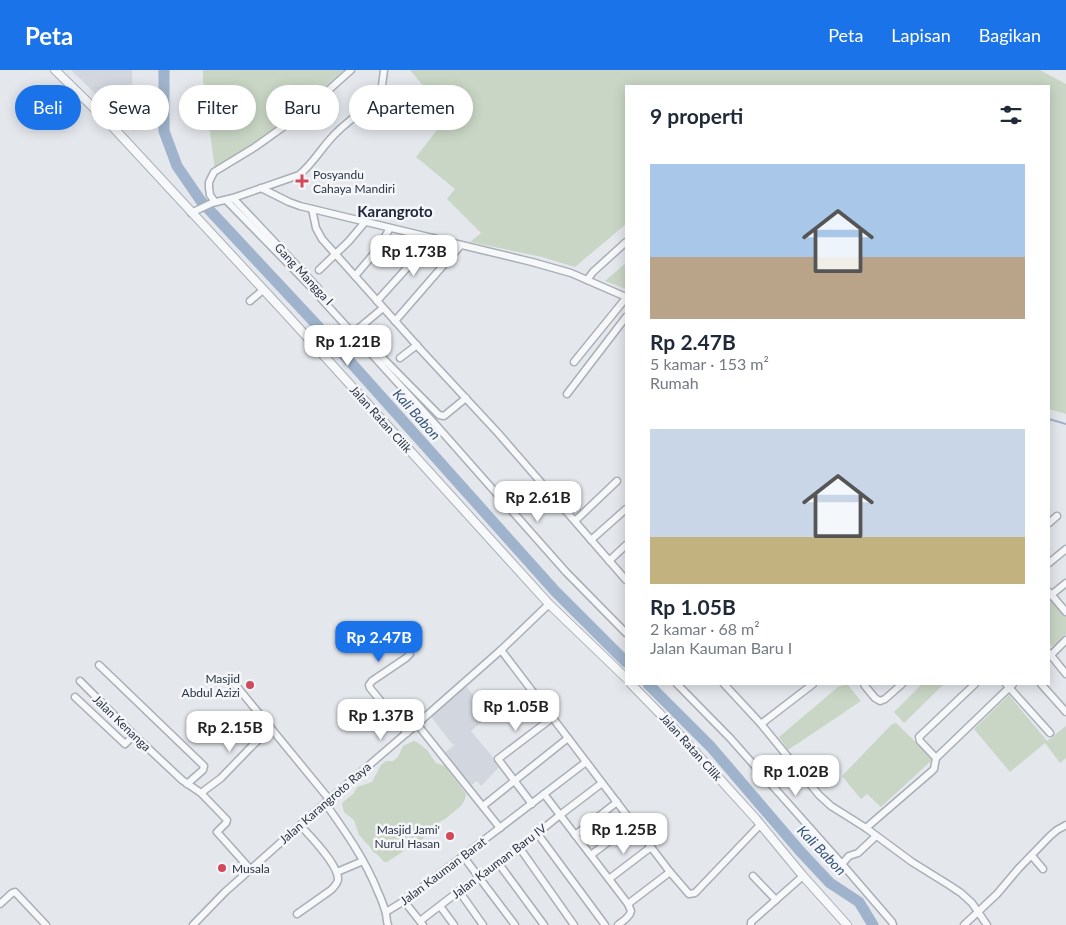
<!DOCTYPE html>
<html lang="id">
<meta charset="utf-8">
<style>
:root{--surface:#fff;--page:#f2f2f3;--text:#1f2937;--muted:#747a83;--accent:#1a73e8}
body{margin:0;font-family:Lato,sans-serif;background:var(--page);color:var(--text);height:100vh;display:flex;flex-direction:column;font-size:19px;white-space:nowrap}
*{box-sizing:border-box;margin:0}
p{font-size:16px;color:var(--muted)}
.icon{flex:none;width:28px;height:28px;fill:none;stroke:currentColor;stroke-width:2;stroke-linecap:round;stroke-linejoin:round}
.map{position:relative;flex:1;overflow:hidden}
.panel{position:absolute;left:625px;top:15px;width:425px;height:600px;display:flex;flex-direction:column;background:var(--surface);border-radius:0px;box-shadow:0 2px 12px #0003}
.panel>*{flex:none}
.top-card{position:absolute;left:15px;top:15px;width:475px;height:45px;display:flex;gap:10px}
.price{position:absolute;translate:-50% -42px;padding:0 11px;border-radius:10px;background:#fff;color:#222;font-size:16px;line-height:32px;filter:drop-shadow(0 1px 2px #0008)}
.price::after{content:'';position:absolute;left:50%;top:30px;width:15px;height:11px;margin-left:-8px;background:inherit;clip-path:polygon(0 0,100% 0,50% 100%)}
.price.active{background:var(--accent);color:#fff}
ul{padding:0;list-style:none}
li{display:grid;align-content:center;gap:10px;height:265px;padding:0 25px}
li span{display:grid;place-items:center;height:155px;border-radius:0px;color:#555}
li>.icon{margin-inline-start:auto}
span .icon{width:90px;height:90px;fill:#fffc;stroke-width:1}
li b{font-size:21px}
h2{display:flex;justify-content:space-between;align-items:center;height:60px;padding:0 25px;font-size:21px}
.chip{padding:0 18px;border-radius:22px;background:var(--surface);box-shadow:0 2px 12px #0003;font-size:18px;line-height:45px}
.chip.active{background:var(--accent);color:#fff}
header{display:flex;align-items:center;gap:30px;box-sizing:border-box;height:70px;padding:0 25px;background:var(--accent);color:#fff}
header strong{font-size:24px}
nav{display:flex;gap:28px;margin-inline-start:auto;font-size:18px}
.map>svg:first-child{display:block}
.built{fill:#d2d6de}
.green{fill:#c9d6c5}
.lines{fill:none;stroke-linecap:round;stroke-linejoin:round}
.stream{stroke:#9fb4cc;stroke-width:2}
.river{stroke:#9fb4cc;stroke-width:11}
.minor-casing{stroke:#a9aeb7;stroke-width:9}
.tertiary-casing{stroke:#a9aeb7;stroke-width:10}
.minor{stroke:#f7f8fa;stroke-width:6}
.tertiary{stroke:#f7f8fa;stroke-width:8}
.poi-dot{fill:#d1495b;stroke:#f4f6f9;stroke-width:2}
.labels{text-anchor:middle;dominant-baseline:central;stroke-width:5;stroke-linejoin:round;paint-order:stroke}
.poi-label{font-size:12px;fill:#2b3445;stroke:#f4f6f9;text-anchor:start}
.street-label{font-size:12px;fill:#2b3445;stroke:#f4f6f9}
.water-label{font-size:14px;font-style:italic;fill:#34527a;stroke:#f4f6f9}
.quarter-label{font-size:15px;font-weight:bold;fill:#1d2536;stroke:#f4f6f9}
</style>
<header>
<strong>Peta</strong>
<nav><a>Peta</a><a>Lapisan</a><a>Bagikan</a></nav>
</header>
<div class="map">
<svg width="1066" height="855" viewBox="0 0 1066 855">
<rect width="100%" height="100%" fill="#e4e7ec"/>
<g class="built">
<polygon points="71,0 132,0 134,62"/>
<polygon points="465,615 489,646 471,661 500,696 481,716 477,711 470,716 443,684 457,673 453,675 429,644"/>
</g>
<g class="green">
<polygon points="203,0 344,0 282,54 234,89 215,100 203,10"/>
<polygon points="410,0 1040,0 1066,14 1066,344 1049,339 1049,16 626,16 626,154 575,197 542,187 470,172 481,163 447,129 455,119 416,87 448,46"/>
<polygon points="626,193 626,219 605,211"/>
<polygon points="1049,525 1066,546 1066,564 1052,577 1049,571"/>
<polygon points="847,614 861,631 788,680 779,667 838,617"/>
<polygon points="922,614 944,614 904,653 894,642"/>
<polygon points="1009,625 1047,671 1066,656 1066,688 1060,693 1045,673 1010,702 974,659"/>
<polygon points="896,653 933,689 881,737 867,724 861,729 842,706 892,654"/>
<polygon points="414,671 417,672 427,680 436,693 445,696 466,724 465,729 462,735 445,749 434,755 429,763 421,770 387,792 384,792 378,785 373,782 370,777 359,765 354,750 344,742 342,733 354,723 357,717 372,712 381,695 386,691 393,691 398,687 403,676"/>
</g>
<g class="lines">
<polyline class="stream" points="1049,349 1066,354"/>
<g class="river">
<polyline points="164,0 164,61 177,96 201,131 328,267 555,521 626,592"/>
<polyline points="648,614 711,677 800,781 830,813 859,832 873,855"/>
</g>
<defs>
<g id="minor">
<polyline points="261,118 289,132 300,136 532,192 571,203 626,227"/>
<polyline points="233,128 318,218"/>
<polyline points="226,130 307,213 436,355 566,502 626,563"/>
<polyline points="215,132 210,125 209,118 209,112 214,102 255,77 304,42 351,0"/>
<polyline points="312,139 316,158 322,169 421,280 498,363 626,510"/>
<path d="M191 143 212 133 233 128 299 105C314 93 323 75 337 62 349 50 364 40 377 30L381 24 384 0"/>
<polyline points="319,200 349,171 365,152"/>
<polyline points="355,206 377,180 390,158"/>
<polyline points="587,210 593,202 626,172"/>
<polyline points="250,231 263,220"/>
<polyline points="377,231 434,168"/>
<polyline points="395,251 461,175"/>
<polyline points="353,263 383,238"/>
<polyline points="363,268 439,345 444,346 466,328"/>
<polyline points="400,288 417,275"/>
<polyline points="574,292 626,228"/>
<polyline points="567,324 626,247"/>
<polyline points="575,451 617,411"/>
<polyline points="1049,453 1057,446"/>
<polyline points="591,470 626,439"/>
<polyline points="609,491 626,475"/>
<polyline points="1049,493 1066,479"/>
<polyline points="1049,522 1066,542"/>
<polyline points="1051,525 1066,513"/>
<polyline points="394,561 409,580 410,584 406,588 372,611 369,615 370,618 407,663"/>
<polyline points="501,580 670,802 689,824 695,823 760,755"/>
<polyline points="1049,583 1066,604"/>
<polyline points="1051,585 1066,570"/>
<polyline points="99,595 204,696 203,700 187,714"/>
<polyline points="80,611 134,665 182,710 201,723 227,750 226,753 217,762 251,800"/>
<polyline points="234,613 329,729"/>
<polyline points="677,614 730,668 842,794 892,852 893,855"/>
<polyline points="724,614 761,654 819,725 831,736 866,758 912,792 949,815 961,823 972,833 987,855"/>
<polyline points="864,614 865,616 875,628 880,631 885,629 902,614"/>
<polyline points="1006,614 1050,663"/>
<polyline points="1041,614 1066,642"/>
<polyline points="75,627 125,674 134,665"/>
<polyline points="417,654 500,758"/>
<polyline points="761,654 813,614"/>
<polyline points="936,688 1013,614"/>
<polyline points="936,688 920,671 919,667 975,614"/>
<polyline points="201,723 221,708 251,677 271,658"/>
<path d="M544 724 628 834C628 835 631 840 631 841 630 847 622 852 618 855"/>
<path d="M325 733C345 761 365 789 378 822 381 828 383 834 385 840 387 845 386 850 388 855"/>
<polyline points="532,734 498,689 552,648"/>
<polyline points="483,736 568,668"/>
<polyline points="866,758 932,701 934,699 936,688"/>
<polyline points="537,763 605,855"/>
<polyline points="575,765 617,732"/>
<polyline points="519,777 574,855"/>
<polyline points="591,785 633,753"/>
<polyline points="463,786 515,855"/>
<polyline points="1032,786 1043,799"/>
<polyline points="499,794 544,855"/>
<polyline points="842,794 849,786 858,783 876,766"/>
<polyline points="337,802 363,791"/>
<polyline points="753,806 776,830"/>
<polyline points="609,809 651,777"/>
<polyline points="459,821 483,855"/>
<polyline points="404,831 423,855"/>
<polyline points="0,834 12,823 15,822 46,855"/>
<polyline points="628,834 670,802"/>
<polyline points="440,836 454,855"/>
<polyline points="386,842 404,831 586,692"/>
<path d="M297 844 331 820C334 817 337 814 338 810 339 795 310 766 300 755"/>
<polyline points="420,851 459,821 499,794 560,745 602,713"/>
<polyline points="193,855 225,822 325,733 417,654 501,580 549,534"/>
<polyline points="751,855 751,852 803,806"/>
<polyline points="964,855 997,824 1019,798 1050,766 1057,760 1066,755"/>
</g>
<g id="tertiary">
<polyline points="55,0 110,54 287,245 549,534 626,608"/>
<polyline points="631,614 669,653 756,749 803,806 847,855"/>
</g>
</defs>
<use href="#minor" class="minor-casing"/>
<use href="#tertiary" class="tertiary-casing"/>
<use href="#minor" class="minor"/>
<use href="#tertiary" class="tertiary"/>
</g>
<g class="poi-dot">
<path d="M299.5 103.5h5v5h5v5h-5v5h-5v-5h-5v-5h5z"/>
<circle cx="250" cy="615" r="5"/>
<circle cx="450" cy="766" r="5"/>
<circle cx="222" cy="798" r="5"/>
</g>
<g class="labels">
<g class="poi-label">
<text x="313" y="104">Posyandu<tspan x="313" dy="14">Cahaya Mandiri</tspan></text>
<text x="240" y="608" text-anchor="end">Masjid<tspan x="240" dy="14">Abdul Azizi</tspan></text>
<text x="440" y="759" text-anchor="end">Masjid Jami'<tspan x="440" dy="14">Nurul Hasan</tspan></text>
<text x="232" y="798">Musala</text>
</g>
<g class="street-label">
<text transform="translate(304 204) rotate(47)">Gang Mangga I</text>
<text transform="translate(381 349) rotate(48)">Jalan Ratan Cilik</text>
<text transform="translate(122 653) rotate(44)">Jalan Kenanga</text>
<text transform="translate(691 677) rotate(48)">Jalan Ratan Cilik</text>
<text transform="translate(325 733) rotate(-41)">Jalan Karangroto Raya</text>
<text transform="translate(499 791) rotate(-37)">Jalan Kauman Baru IV</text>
<text transform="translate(443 801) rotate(-37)">Jalan Kauman Barat</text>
</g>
<g class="water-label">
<text transform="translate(417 344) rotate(48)">Kali Babon</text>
<text transform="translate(822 780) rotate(46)">Kali Babon</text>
</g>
<g class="quarter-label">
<text x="395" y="141">Karangroto</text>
</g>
</g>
</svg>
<b class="price" style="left:414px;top:207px">Rp 1.73B</b>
<b class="price" style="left:348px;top:297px">Rp 1.21B</b>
<b class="price" style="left:538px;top:453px">Rp 2.61B</b>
<b class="price active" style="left:379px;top:593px">Rp 2.47B</b>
<b class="price" style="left:516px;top:662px">Rp 1.05B</b>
<b class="price" style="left:381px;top:671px">Rp 1.37B</b>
<b class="price" style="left:230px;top:683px">Rp 2.15B</b>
<b class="price" style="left:796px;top:727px">Rp 1.02B</b>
<b class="price" style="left:624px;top:785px">Rp 1.25B</b>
<div class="top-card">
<a class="chip active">Beli</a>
<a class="chip">Sewa</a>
<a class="chip">Filter</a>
<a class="chip">Baru</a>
<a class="chip">Apartemen</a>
</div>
<section class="panel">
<h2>9 properti<svg class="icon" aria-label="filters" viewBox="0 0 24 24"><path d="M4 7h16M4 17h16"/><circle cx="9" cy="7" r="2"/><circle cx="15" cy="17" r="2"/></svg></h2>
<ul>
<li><span style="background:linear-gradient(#a9c7e8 60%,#b9a48a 0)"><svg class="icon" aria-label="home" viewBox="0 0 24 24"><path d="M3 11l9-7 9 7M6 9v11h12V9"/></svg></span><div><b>Rp 2.47B</b><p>5 kamar · 153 m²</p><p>Rumah</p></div></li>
<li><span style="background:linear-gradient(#c9d6e8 70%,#c2b280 0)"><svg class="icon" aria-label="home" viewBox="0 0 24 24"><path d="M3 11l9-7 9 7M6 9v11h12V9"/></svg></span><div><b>Rp 1.05B</b><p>2 kamar · 68 m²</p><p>Jalan Kauman Baru I</p></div></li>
</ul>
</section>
</div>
